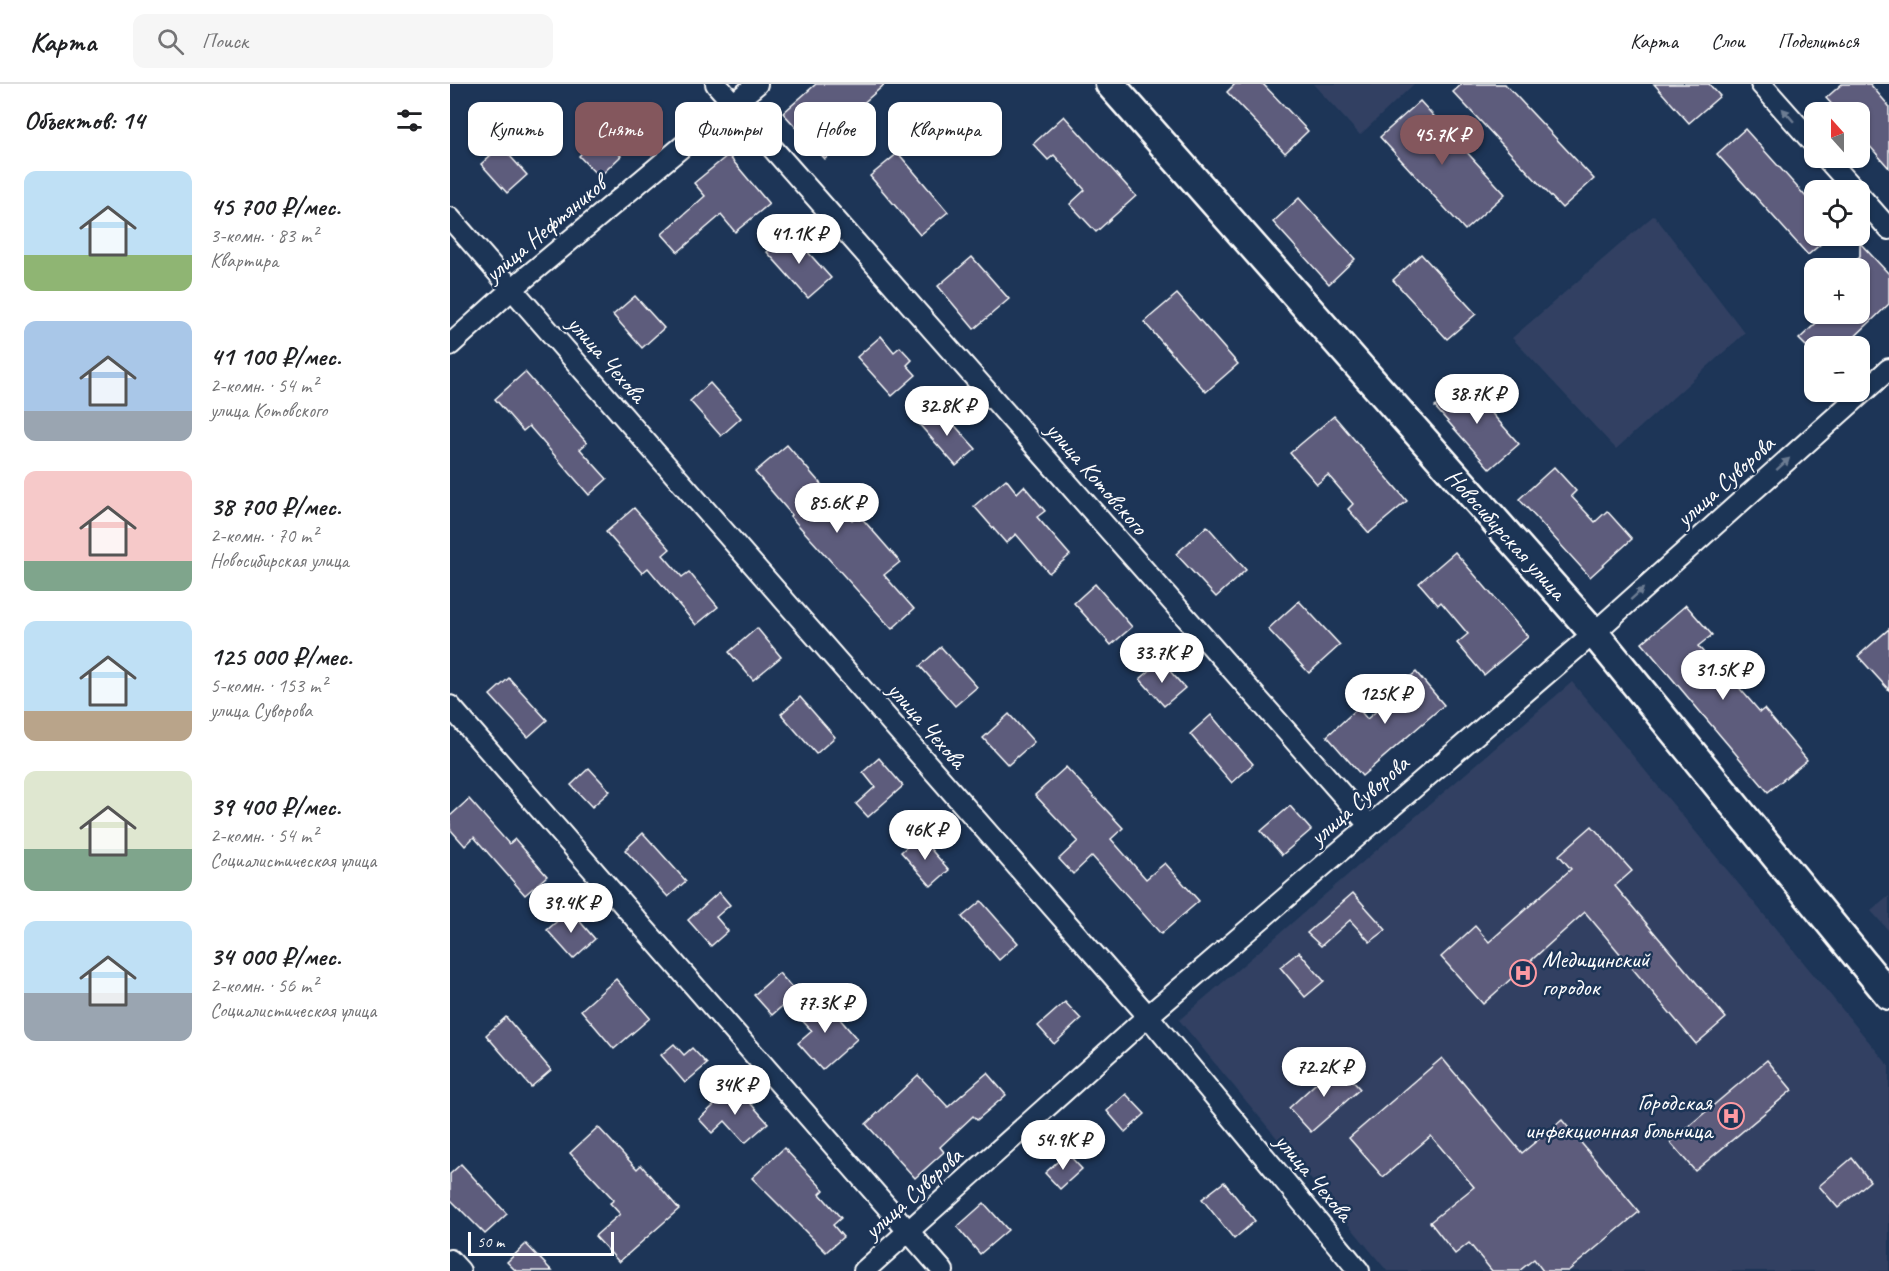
<!DOCTYPE html>
<html lang="ru">
<meta charset="utf-8">
<style>
:root{--surface:#fff;--page:#f6f6f6;--text:#202124;--muted:#757577;--line:#e0e0e0;--accent:#84575d}
body{margin:0;font-family:Caveat,sans-serif;background:var(--page);color:var(--text);height:100vh;display:flex;flex-direction:column;font-size:22px;white-space:nowrap}
*{box-sizing:border-box;margin:0}
p{font-size:20px;color:var(--muted)}
.icon{flex:none;width:33px;height:33px;fill:none;stroke:currentColor;stroke-width:2;stroke-linecap:round;stroke-linejoin:round}
.map{position:relative;flex:1;overflow:hidden}
.drawer{display:flex;flex-direction:column;background:var(--surface);width:450px}
.drawer>*{flex:none}
.top-card{position:absolute;left:18px;top:18px;width:570px;height:54px;display:flex;gap:12px}
.needle{width:39px;rotate:339deg}
.tools{position:absolute;left:1354px;top:18px;display:grid;gap:12px}
.tools a{display:grid;place-items:center;width:66px;height:66px;border-radius:12px;background:var(--surface);box-shadow:0 2px 4px #0004;font-size:30px}
.scale{position:absolute;left:18px;bottom:15px;width:146px;box-sizing:border-box;padding-left:6px;border:3px solid #fff;border-top:0;font-size:16px;line-height:21px;white-space:nowrap;color:#fff;-webkit-text-stroke:4px #1d3557;paint-order:stroke}
.price{position:absolute;translate:-50% -51px;padding:0 14px;border-radius:21px;background:#fff;color:#222;font-size:20px;line-height:39px;filter:drop-shadow(0 2px 3px #0008)}
.price::after{content:'';position:absolute;left:50%;top:36px;width:18px;height:14px;margin-left:-9px;background:inherit;clip-path:polygon(0 0,100% 0,50% 100%)}
.price.active{background:var(--accent);color:#fff}
ul{padding:0;list-style:none}
li{display:flex;align-items:center;gap:18px;height:150px;padding:0 24px}
li span{display:grid;place-items:center;flex:none;width:168px;height:120px;border-radius:12px;color:#555}
li>.icon{margin-inline-start:auto}
span .icon{width:72px;height:72px;fill:#fffc;stroke-width:1}
li b{font-size:26px}
h2{display:flex;justify-content:space-between;align-items:center;height:72px;padding:0 24px;font-size:26px}
.chip{padding:0 21px;border-radius:12px;background:var(--surface);box-shadow:0 2px 4px #0004;font-size:21px;line-height:54px}
.chip.active{background:var(--accent);color:#fff}
header{display:flex;align-items:center;gap:36px;box-sizing:border-box;height:84px;padding:0 30px;background:var(--surface);border-bottom:2px solid var(--line)}
header strong{font-size:28px}
nav{display:flex;gap:33px;margin-inline-start:auto;font-size:21px}
.search{width:420px;height:54px;background:var(--page);display:flex;align-items:center;gap:15px;box-sizing:border-box;padding:0 21px;border-radius:12px;color:var(--muted);font-size:22px}
main{display:flex;flex:1;min-height:0}
.map>svg:first-child{display:block}
.built{fill:#304062}
.building{fill:#5d5b7b;stroke:#fff;stroke-width:1.5}
.lines{fill:none;stroke-linecap:round;stroke-linejoin:round}
.street-casing{stroke:#fff;stroke-width:24}
.secondary-casing{stroke:#fff;stroke-width:33}
.street{stroke:#1d3557;stroke-width:20}
.secondary{stroke:#1d3557;stroke-width:28}
.oneway{fill:#6c7c92}
.labels{text-anchor:middle;dominant-baseline:central;stroke-width:5;stroke-linejoin:round;paint-order:stroke}
.street-label{font-size:24px;fill:#fff;stroke:#1d3557}
.poi-label{font-size:24px;fill:#fff;stroke:#1d3557;text-anchor:start}
</style>
<header>
<strong>Карта</strong>
<div class="search"><svg class="icon" aria-label="search" viewBox="0 0 24 24"><circle cx="10" cy="10" r="6"/><path d="M15 15l6 6"/></svg>Поиск</div>
<nav><a>Карта</a><a>Слои</a><a>Поделиться</a></nav>
</header>
<main>
<section class="drawer">
<h2>Объектов: 14<svg class="icon" aria-label="filters" viewBox="0 0 24 24"><path d="M4 7h16M4 17h16"/><circle cx="9" cy="7" r="2"/><circle cx="15" cy="17" r="2"/></svg></h2>
<ul>
<li><span style="background:linear-gradient(#bfe0f5 70%,#8fb573 0)"><svg class="icon" aria-label="home" viewBox="0 0 24 24"><path d="M3 11l9-7 9 7M6 9v11h12V9"/></svg></span><div><b>45 700 ₽/мес.</b><p>3-комн. · 83 m²</p><p>Квартира</p></div></li>
<li><span style="background:linear-gradient(#a9c7e8 75%,#9aa5b1 0)"><svg class="icon" aria-label="home" viewBox="0 0 24 24"><path d="M3 11l9-7 9 7M6 9v11h12V9"/></svg></span><div><b>41 100 ₽/мес.</b><p>2-комн. · 54 m²</p><p>улица Котовского</p></div></li>
<li><span style="background:linear-gradient(#f6c9c9 75%,#7fa58c 0)"><svg class="icon" aria-label="home" viewBox="0 0 24 24"><path d="M3 11l9-7 9 7M6 9v11h12V9"/></svg></span><div><b>38 700 ₽/мес.</b><p>2-комн. · 70 m²</p><p>Новосибирская улица</p></div></li>
<li><span style="background:linear-gradient(#bfe0f5 75%,#b9a48a 0)"><svg class="icon" aria-label="home" viewBox="0 0 24 24"><path d="M3 11l9-7 9 7M6 9v11h12V9"/></svg></span><div><b>125 000 ₽/мес.</b><p>5-комн. · 153 m²</p><p>улица Суворова</p></div></li>
<li><span style="background:linear-gradient(#dfe7d0 65%,#7fa58c 0)"><svg class="icon" aria-label="home" viewBox="0 0 24 24"><path d="M3 11l9-7 9 7M6 9v11h12V9"/></svg></span><div><b>39 400 ₽/мес.</b><p>2-комн. · 54 m²</p><p>Социалистическая улица</p></div></li>
<li><span style="background:linear-gradient(#bfe0f5 60%,#9aa5b1 0)"><svg class="icon" aria-label="home" viewBox="0 0 24 24"><path d="M3 11l9-7 9 7M6 9v11h12V9"/></svg></span><div><b>34 000 ₽/мес.</b><p>2-комн. · 56 m²</p><p>Социалистическая улица</p></div></li>
</ul>
</section>
<div class="map">
<svg width="1439" height="1187" viewBox="0 0 1439 1187">
<rect width="100%" height="100%" fill="#1d3557"/>
<filter id="ink" filterUnits="userSpaceOnUse"><feTurbulence type="fractalNoise" baseFrequency=".0167" numOctaves="2"/><feDisplacementMap in="SourceGraphic" scale="12" xChannelSelector="R" yChannelSelector="G"/><feConvolveMatrix kernelMatrix="1 2 1 2 8 2 1 2 1" color-interpolation-filters="sRGB"/></filter>
<g filter="url(#ink)">
<g class="built">
<polygon points="863,0 964,0 910,51"/>
<polygon points="1204,131 1295,249 1166,365 1062,254"/>
<polygon points="1122,598 1439,982 1439,1187 937,1187 729,936"/>
<polygon points="1439,812 1439,847 1421,827"/>
</g>
<g class="building">
<polygon points="366,0 435,0 393,37 404,49 375,75 333,29"/>
<polygon points="785,0 813,0 858,47 835,69 777,8"/>
<polygon points="1012,0 1055,0 1144,95 1112,124 1003,8"/>
<polygon points="1204,0 1259,0 1270,12 1239,39"/>
<polygon points="1392,0 1420,0 1439,22 1439,84 1410,51 1410,28 1389,28 1376,14"/>
<polygon points="970,17 1055,110 1015,146 930,53"/>
<polygon points="614,32 686,112 646,148 620,120 635,106 604,71 598,76 583,60"/>
<polygon points="1295,45 1365,123 1365,152 1380,152 1358,171 1267,70"/>
<polygon points="150,51 171,72 149,93 129,72"/>
<polygon points="51,62 77,91 57,109 31,80"/>
<polygon points="448,69 498,128 470,151 420,92"/>
<polygon points="278,71 319,120 285,148 271,131 228,168 212,150 255,112 244,99"/>
<polygon points="849,114 905,175 879,200 823,138"/>
<polygon points="340,148 381,194 358,214 317,168"/>
<polygon points="1410,159 1439,190 1439,220 1395,262 1356,262 1349,255 1376,230 1410,230 1410,184 1397,184 1410,172"/>
<polygon points="971,170 1026,230 997,255 943,196"/>
<polygon points="522,173 559,215 524,245 488,202"/>
<polygon points="727,210 788,280 756,308 694,238"/>
<polygon points="185,212 214,244 192,264 163,231"/>
<polygon points="431,252 444,268 450,263 462,276 457,281 466,291 442,312 407,273"/>
<polygon points="75,288 137,359 130,365 157,395 139,411 79,342 73,347 45,315"/>
<polygon points="1014,298 1069,360 1040,385 985,323"/>
<polygon points="260,299 291,334 271,352 240,317"/>
<polygon points="488,323 526,365 506,382 469,340"/>
<polygon points="884,332 957,417 919,449 898,425 903,420 878,391 867,400 840,369"/>
<polygon points="337,361 402,436 409,431 450,478 434,491 464,525 442,545 340,432 342,431 305,388"/>
<polygon points="1104,383 1126,407 1121,412 1145,438 1157,427 1182,455 1140,493 1069,415"/>
<polygon points="556,395 567,409 574,402 595,427 587,433 620,471 599,489 566,450 556,459 524,422"/>
<polygon points="184,424 220,465 213,471 232,493 239,488 268,523 246,541 198,484 192,489 156,448"/>
<polygon points="757,442 796,486 766,513 726,470"/>
<polygon points="1005,468 1078,553 1034,591 1007,559 1018,550 991,518 988,521 969,499"/>
<polygon points="645,500 682,543 661,561 624,519"/>
<polygon points="849,517 890,561 859,589 818,545"/>
<polygon points="1236,521 1262,551 1248,562 1277,596 1280,593 1310,628 1314,625 1357,676 1318,708 1192,559"/>
<polygon points="307,544 331,573 303,596 279,568"/>
<polygon points="1439,545 1439,606 1408,572"/>
<polygon points="491,563 527,603 505,622 470,582"/>
<polygon points="711,577 735,604 714,622 690,595"/>
<polygon points="966,588 994,621 912,692 877,652 908,624 917,635 949,608 946,605"/>
<polygon points="59,594 97,636 78,653 40,611"/>
<polygon points="350,613 385,653 366,670 331,630"/>
<polygon points="559,630 584,658 558,681 533,654"/>
<polygon points="761,631 803,680 782,699 740,650"/>
<polygon points="429,674 453,702 418,733 406,720 425,703 413,688"/>
<polygon points="616,683 673,744 661,755 696,795 715,779 749,817 711,850 642,772 623,790 609,775 628,757 585,711"/>
<polygon points="139,684 160,707 142,723 121,701"/>
<polygon points="19,715 59,760 65,755 97,792 75,811 24,753 15,762 0,745 0,732"/>
<polygon points="840,722 861,746 832,771 811,747"/>
<polygon points="1142,742 1182,787 1165,802 1276,934 1246,960 1135,828 1033,920 991,873 1025,842 1039,858 1121,785 1109,771"/>
<polygon points="193,749 236,797 218,813 175,766"/>
<polygon points="469,752 499,786 481,802 451,768"/>
<polygon points="269,808 280,821 266,833 278,847 261,862 238,836"/>
<polygon points="903,809 936,846 920,858 900,836 871,862 857,849"/>
<polygon points="531,817 568,859 549,876 512,833"/>
<polygon points="120,826 145,855 123,875 97,846"/>
<polygon points="849,868 874,897 855,913 830,883"/>
<polygon points="329,889 347,909 322,931 304,911"/>
<polygon points="166,895 200,934 164,965 131,926"/>
<polygon points="371,913 407,955 372,986 348,959 362,947 349,933"/>
<polygon points="615,918 631,935 604,960 588,942"/>
<polygon points="56,933 101,986 81,1003 36,951"/>
<polygon points="224,960 234,971 242,964 257,980 235,999 211,971"/>
<polygon points="992,974 1072,1069 1112,1036 1189,1128 1118,1187 1093,1187 1084,1175 1069,1187 1042,1187 1019,1159 1005,1170 980,1138 1024,1103 981,1052 933,1093 899,1054"/>
<polygon points="1317,976 1342,1006 1245,1087 1220,1058"/>
<polygon points="887,980 910,1005 861,1048 839,1024"/>
<polygon points="537,989 556,1011 527,1036 523,1032 490,1063 494,1068 465,1094 416,1040 468,991 498,1023"/>
<polygon points="285,1002 318,1039 295,1059 275,1037 262,1049 249,1035"/>
<polygon points="676,1010 695,1030 675,1048 657,1027"/>
<polygon points="148,1043 187,1085 191,1081 229,1125 169,1178 145,1152 170,1130 160,1119 164,1116 120,1069"/>
<polygon points="334,1064 374,1106 370,1110 391,1134 383,1141 393,1153 376,1168 302,1094"/>
<polygon points="617,1069 632,1085 610,1105 595,1089"/>
<polygon points="1402,1074 1420,1097 1388,1124 1369,1102"/>
<polygon points="11,1080 57,1130 35,1150 0,1115 0,1090"/>
<polygon points="774,1098 805,1137 784,1155 752,1115"/>
<polygon points="534,1119 558,1146 530,1170 507,1143"/>
<polygon points="76,1160 102,1187 66,1187 57,1178"/>
</g>
<g class="lines">
<defs>
<g id="street">
<polyline points="266,0 919,741"/>
<polyline points="1311,0 1365,61"/>
<polyline points="1376,74 1405,106"/>
<polyline points="1410,112 1439,145"/>
<polyline points="0,134 698,932 909,1187"/>
<polyline points="0,261 62,205 307,0"/>
<polyline points="0,622 493,1187"/>
<polyline points="0,1176 10,1187"/>
<polyline points="414,1187 698,932 1144,549 1439,285"/>
</g>
<polyline id="secondary" points="660,0 1144,549 1439,911"/>
</defs>
<use href="#street" class="street-casing"/>
<use href="#secondary" class="secondary-casing"/>
<use href="#street" class="street"/>
<use href="#secondary" class="secondary"/>
</g>
<defs><path id="oneway-solid" d="M-6-.8H1V-3.2L6.5 0L1 3.2V.8H-6Z" transform="scale(1.5)"/></defs>
<g class="oneway">
<use href="#oneway-solid" transform="translate(1338 31) rotate(-131)"/>
<use href="#oneway-solid" transform="translate(1333 380) rotate(-42)"/>
<use href="#oneway-solid" transform="translate(1187 510) rotate(-42)"/>
</g>
</g>
<defs>
<symbol id="hospital-ring" viewBox="-11 -11 22 22"><circle r="9.5" fill="#1d3557" stroke="#ff9aa2" stroke-width="1.5"/><path d="M-5-5h3v3.5h4V-5h3V5h-3V1.5h-4V5h-3Z" fill="#ff9aa2"/></symbol>
</defs>
<g fill-rule="evenodd">
<use href="#hospital-ring" x="1058" y="874" width="30" height="30"/>
<use href="#hospital-ring" x="1266" y="1017" width="30" height="30"/>
</g>
<g class="labels">
<g class="street-label">
<text transform="translate(95 145) rotate(-40)">улица Нефтяников</text>
<text transform="translate(157 275) rotate(49)">улица Чехова</text>
<text transform="translate(647 394) rotate(49)">улица Котовского</text>
<text transform="translate(1275 397) rotate(-42)">улица Суворова</text>
<text transform="translate(1056 450) rotate(48)">Новосибирская улица</text>
<text transform="translate(477 641) rotate(49)">улица Чехова</text>
<text transform="translate(909 716) rotate(-41)">улица Суворова</text>
<text transform="translate(864 1093) rotate(50)">улица Чехова</text>
<text transform="translate(463 1109) rotate(-42)">улица Суворова</text>
</g>
<g class="poi-label">
<text x="1092" y="875">Медицинский<tspan x="1092" dy="28">городок</tspan></text>
<text x="1262" y="1018" text-anchor="end">Городская<tspan x="1262" dy="28">инфекционная больница</tspan></text>
</g>
</g>
</svg>
<div class="tools">
<a><svg class="needle" viewBox="-14 -14 28 28"><path d="M0-13l5 13h-10z" fill="#e53935"/><path d="M0 13l5-13h-10z" fill="#757577"/></svg></a>
<a><svg class="icon" aria-label="locate" viewBox="0 0 24 24"><circle cx="12" cy="12" r="6"/><path d="M12 2v4M12 18v4M2 12h4M18 12h4"/></svg></a>
<a>+</a>
<a>−</a>
</div>
<div class="scale">50 m</div>
<b class="price active" style="left:992px;top:82px">45.7K ₽</b>
<b class="price" style="left:349px;top:181px">41.1K ₽</b>
<b class="price" style="left:1027px;top:341px">38.7K ₽</b>
<b class="price" style="left:497px;top:353px">32.8K ₽</b>
<b class="price" style="left:387px;top:450px">85.6K ₽</b>
<b class="price" style="left:712px;top:600px">33.7K ₽</b>
<b class="price" style="left:1273px;top:617px">31.5K ₽</b>
<b class="price" style="left:935px;top:641px">125K ₽</b>
<b class="price" style="left:475px;top:777px">46K ₽</b>
<b class="price" style="left:121px;top:850px">39.4K ₽</b>
<b class="price" style="left:375px;top:950px">77.3K ₽</b>
<b class="price" style="left:874px;top:1014px">72.2K ₽</b>
<b class="price" style="left:285px;top:1032px">34K ₽</b>
<b class="price" style="left:613px;top:1087px">54.9K ₽</b>
<div class="top-card">
<a class="chip">Купить</a>
<a class="chip active">Снять</a>
<a class="chip">Фильтры</a>
<a class="chip">Новое</a>
<a class="chip">Квартира</a>
</div>
</div>
</main>
